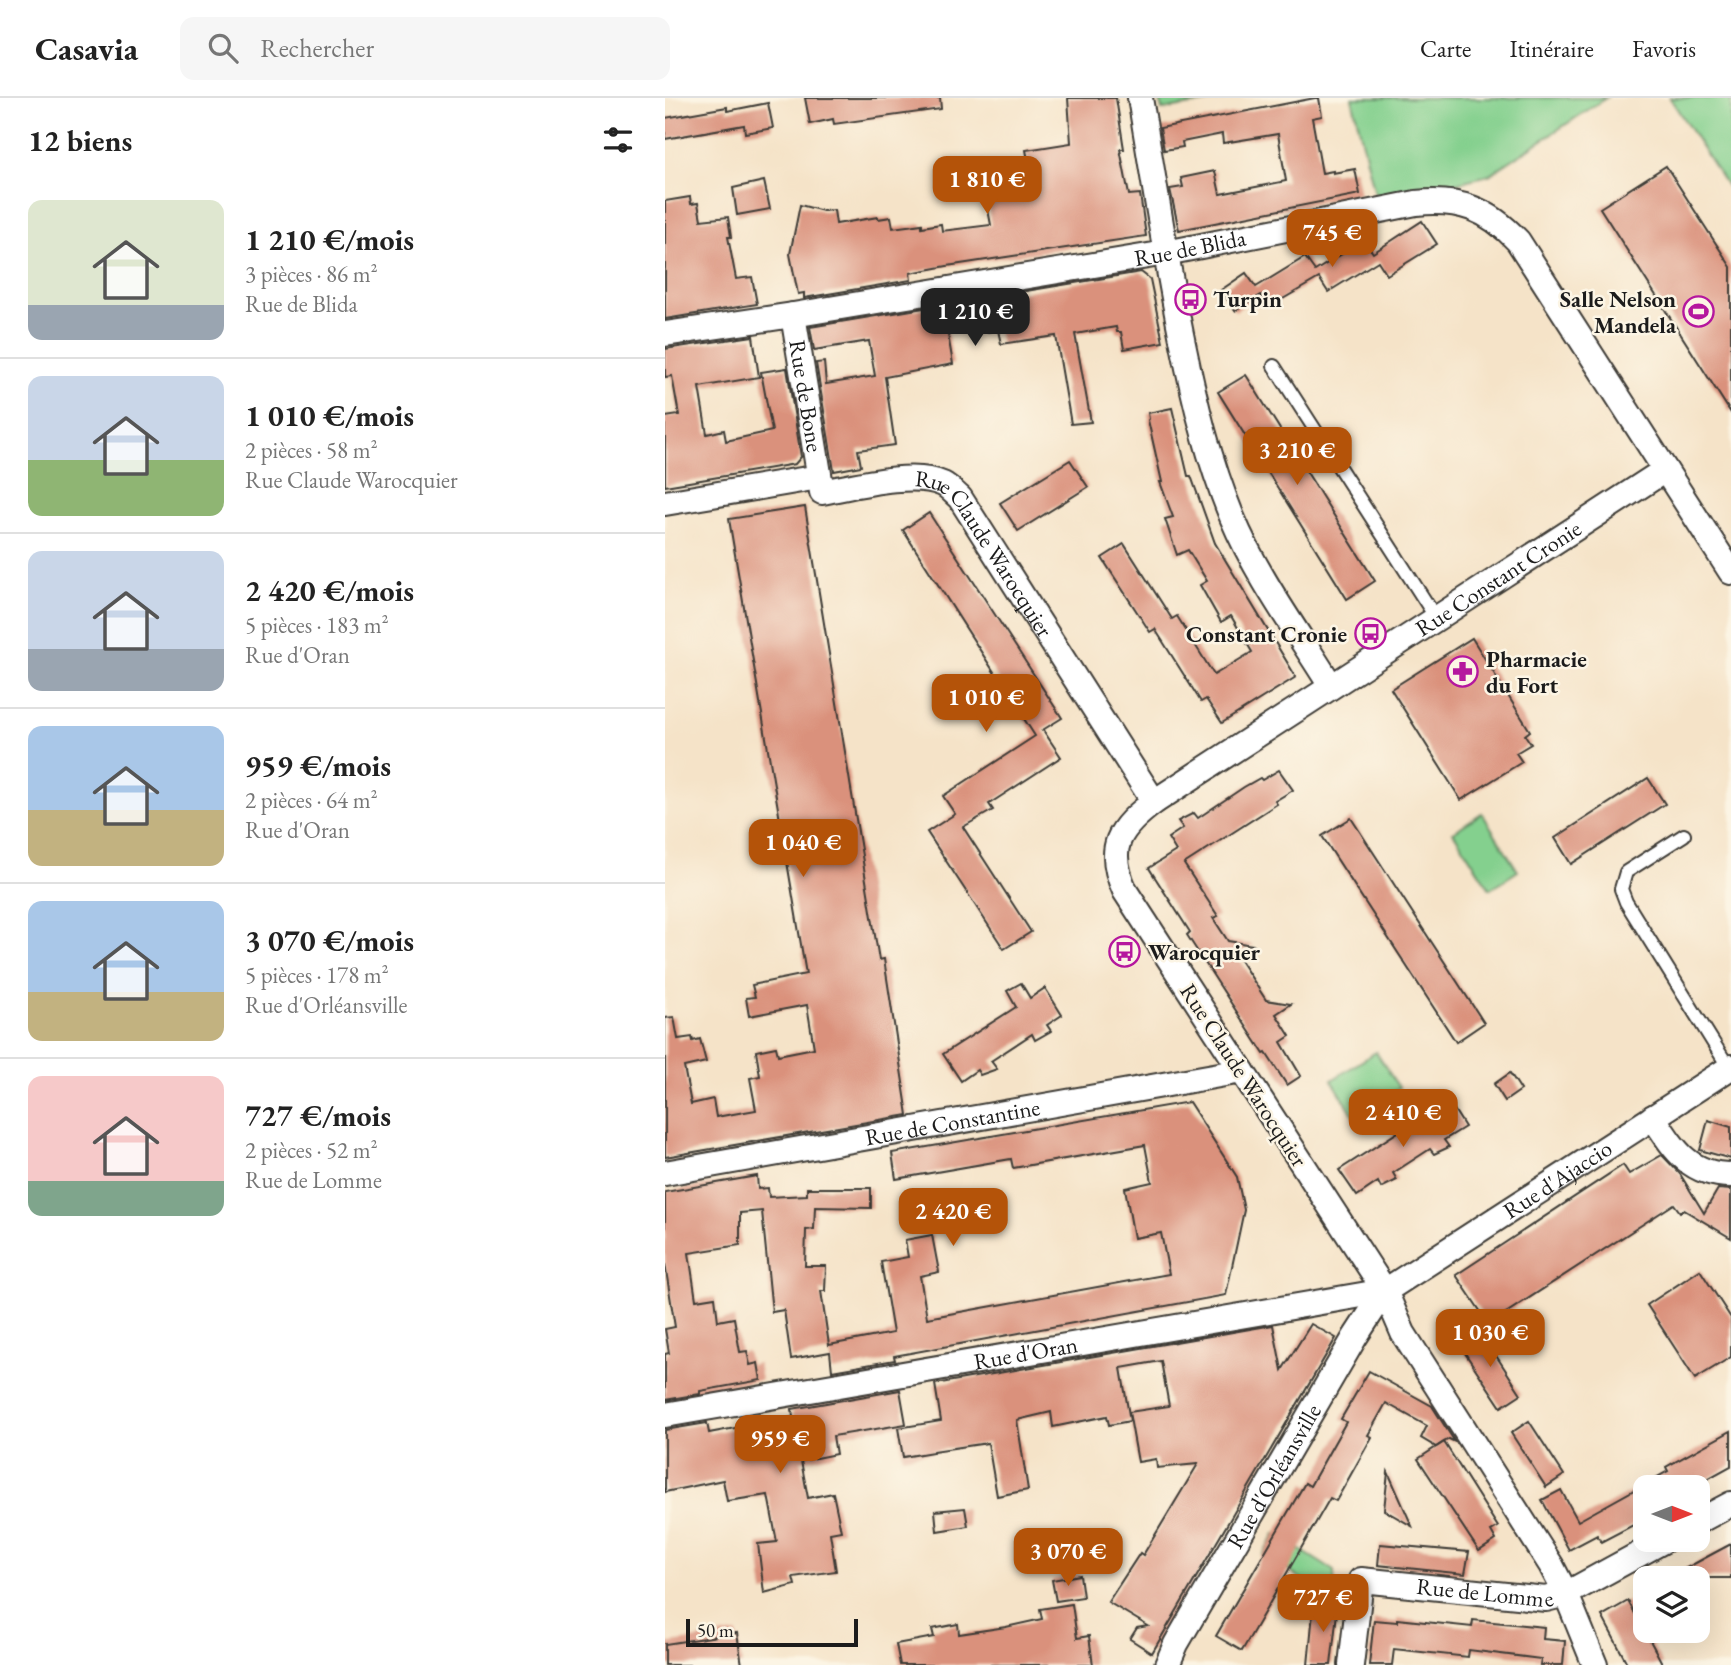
<!DOCTYPE html>
<html lang="fr">
<meta charset="utf-8">
<style>
:root{--surface:#fff;--page:#f6f6f6;--text:#222;--muted:#767676;--line:#e0e0e0;--accent:#b45309}
body{margin:0;font-family:"EB Garamond",serif;background:var(--page);color:var(--text);height:100vh;display:flex;flex-direction:column;font-size:26px;white-space:nowrap}
*{box-sizing:border-box;margin:0}
p{font-size:23px;color:var(--muted)}
.icon{flex:none;width:38px;height:38px;fill:none;stroke:currentColor;stroke-width:2;stroke-linecap:round;stroke-linejoin:round}
.map{position:relative;flex:1;overflow:hidden}
.drawer{display:flex;flex-direction:column;background:var(--surface);width:665px}
.drawer>*{flex:none}
.needle{width:46px;rotate:90deg}
.tools{position:absolute;left:968px;top:1377px;display:grid;gap:14px}
.tools a{display:grid;place-items:center;width:77px;height:77px;border-radius:14px;background:var(--surface);box-shadow:0 7px 28px #0002;font-size:35px}
.scale{position:absolute;left:21px;bottom:18px;width:172px;box-sizing:border-box;padding-left:7px;border:4px solid #1c1c1c;border-top:0;font-size:19px;line-height:24px;white-space:nowrap;color:#1c1c1c;-webkit-text-stroke:5px #fcf5e5;paint-order:stroke}
.price{position:absolute;translate:-50% -60px;padding:0 16px;border-radius:14px;background:var(--accent);color:#fff;font-size:23px;line-height:46px;filter:drop-shadow(0 2px 4px #0008)}
.price::after{content:'';position:absolute;left:50%;top:42px;width:21px;height:16px;margin-left:-10px;background:inherit;clip-path:polygon(0 0,100% 0,50% 100%)}
.price.on{background:#222;color:#fff}
ul{padding:0;list-style:none}
li{display:flex;align-items:center;gap:21px;height:175px;padding:0 28px}
li+li{border-top:2px solid var(--line)}
li span{display:grid;place-items:center;flex:none;width:196px;height:140px;border-radius:14px;color:#555}
li>.icon{margin-inline-start:auto}
span .icon{width:84px;height:84px;fill:#fffc;stroke-width:1}
li b{font-size:30px}
h2{display:flex;justify-content:space-between;align-items:center;height:84px;padding:0 28px;font-size:30px}
header{display:flex;align-items:center;gap:42px;box-sizing:border-box;height:98px;padding:0 35px;background:var(--surface);border-bottom:2px solid var(--line)}
header strong{font-size:33px}
nav{display:flex;gap:38px;margin-inline-start:auto;font-size:24px}
.search{width:490px;height:63px;background:var(--page);display:flex;align-items:center;gap:18px;box-sizing:border-box;padding:0 24px;border-radius:14px;color:var(--muted);font-size:26px}
main{display:flex;flex:1;min-height:0}
.map>svg:first-child{display:block}
.green{fill:#84d08e;stroke:#507655;stroke-width:2}
.building{fill:#da917b}
.lines{fill:none;stroke-linecap:round;stroke-linejoin:round}
.lane-casing{stroke:#3d3a36;stroke-width:16}
.street-casing{stroke:#3d3a36;stroke-width:28}
.lane{stroke:#fff;stroke-width:12}
.street{stroke:#fff;stroke-width:24}
.labels{text-anchor:middle;dominant-baseline:central;stroke-width:5;stroke-linejoin:round;paint-order:stroke}
.street-label{font-size:23px;fill:#1c1c1c;stroke:#fcf5e5}
.poi-label{font-size:23px;font-weight:bold;fill:#1c1c1c;stroke:#fcf5e5;text-anchor:start}
</style>
<header>
<strong>Casavia</strong>
<div class="search"><svg class="icon" aria-label="search" viewBox="0 0 24 24"><circle cx="10" cy="10" r="6"/><path d="M15 15l6 6"/></svg>Rechercher</div>
<nav><a>Carte</a><a>Itinéraire</a><a>Favoris</a></nav>
</header>
<main>
<section class="drawer">
<h2>12 biens<svg class="icon" aria-label="filters" viewBox="0 0 24 24"><path d="M4 7h16M4 17h16"/><circle cx="9" cy="7" r="2"/><circle cx="15" cy="17" r="2"/></svg></h2>
<ul>
<li><span style="background:linear-gradient(#dfe7d0 75%,#9aa5b1 0)"><svg class="icon" aria-label="home" viewBox="0 0 24 24"><path d="M3 11l9-7 9 7M6 9v11h12V9"/></svg></span><div><b>1 210 €/mois</b><p>3 pièces · 86 m²</p><p>Rue de Blida</p></div></li>
<li><span style="background:linear-gradient(#c9d6e8 60%,#8fb573 0)"><svg class="icon" aria-label="home" viewBox="0 0 24 24"><path d="M3 11l9-7 9 7M6 9v11h12V9"/></svg></span><div><b>1 010 €/mois</b><p>2 pièces · 58 m²</p><p>Rue Claude Warocquier</p></div></li>
<li><span style="background:linear-gradient(#c9d6e8 70%,#9aa5b1 0)"><svg class="icon" aria-label="home" viewBox="0 0 24 24"><path d="M3 11l9-7 9 7M6 9v11h12V9"/></svg></span><div><b>2 420 €/mois</b><p>5 pièces · 183 m²</p><p>Rue d'Oran</p></div></li>
<li><span style="background:linear-gradient(#a9c7e8 60%,#c2b280 0)"><svg class="icon" aria-label="home" viewBox="0 0 24 24"><path d="M3 11l9-7 9 7M6 9v11h12V9"/></svg></span><div><b>959 €/mois</b><p>2 pièces · 64 m²</p><p>Rue d'Oran</p></div></li>
<li><span style="background:linear-gradient(#a9c7e8 65%,#c2b280 0)"><svg class="icon" aria-label="home" viewBox="0 0 24 24"><path d="M3 11l9-7 9 7M6 9v11h12V9"/></svg></span><div><b>3 070 €/mois</b><p>5 pièces · 178 m²</p><p>Rue d'Orléansville</p></div></li>
<li><span style="background:linear-gradient(#f6c9c9 75%,#7fa58c 0)"><svg class="icon" aria-label="home" viewBox="0 0 24 24"><path d="M3 11l9-7 9 7M6 9v11h12V9"/></svg></span><div><b>727 €/mois</b><p>2 pièces · 52 m²</p><p>Rue de Lomme</p></div></li>
</ul>
</section>
<div class="map">
<svg width="1066" height="1567" viewBox="0 0 1066 1567">
<rect width="100%" height="100%" fill="#fcf5e5"/>
<filter id="ink" filterUnits="userSpaceOnUse"><feTurbulence type="fractalNoise" baseFrequency=".0143" numOctaves="2"/><feDisplacementMap in="SourceGraphic" scale="14" xChannelSelector="R" yChannelSelector="G"/><feConvolveMatrix kernelMatrix="1 2 1 2 8 2 1 2 1" color-interpolation-filters="sRGB"/></filter>
<filter id="wash" filterUnits="userSpaceOnUse"><feTurbulence type="fractalNoise" baseFrequency=".00686" numOctaves="4" result="noise"/><feDisplacementMap in="SourceGraphic" scale="28" xChannelSelector="R" yChannelSelector="G"/><feGaussianBlur stdDeviation="1.57" result="paint"/><feColorMatrix in="noise" values="0 0 0 0 0 0 0 0 0 0 0 0 0 0 0 0 0 1.4 0 .05"/><feComposite in="paint" operator="in"/></filter>
<g filter="url(#wash)">
<rect width="100%" height="100%" fill="#f5e3c8"/>
<g class="green">
<polygon points="495,0 568,0 497,12"/>
<polygon points="687,0 941,0 824,77 712,104"/>
<polygon points="1005,0 1066,0 1066,94"/>
<polygon points="817,715 853,773 825,791 788,734"/>
<polygon points="711,954 734,990 690,1019 667,982"/>
<polygon points="610,1436 669,1473 670,1502 598,1457"/>
</g>
<g id="blocks">
<g class="building">
<polygon points="140,0 275,0 276,11 169,26 168,21 145,26"/>
<polygon points="403,0 451,0 459,51 455,51 464,97 475,96 481,138 282,168 245,175 246,182 139,200 139,195 133,196 125,156 135,107 158,113 169,112 171,126 213,119 213,121 226,119 228,130 257,126 257,129 276,126 277,133 326,127 320,96 328,95 325,77 365,72 361,52 406,45"/>
<polygon points="650,0 654,0 657,18 647,20 657,75 668,73 668,75 690,71 695,96 514,132 505,91 518,89 516,80 550,73 555,96 621,83 613,36 558,45 557,36 517,44 518,49 499,52 495,30"/>
<polygon points="103,5 108,30 80,35 79,27 0,41 0,20 62,9 62,13"/>
<polygon points="1001,68 1066,169 1066,315 935,110"/>
<polygon points="99,83 105,111 72,117 68,90"/>
<polygon points="25,99 26,106 33,105 36,122 63,119 66,139 63,139 71,181 87,179 92,206 0,221 0,103"/>
<polygon points="757,123 772,146 722,177 713,163 663,194 654,180 604,209 596,197 570,213 556,192 581,175 591,189 640,159 650,173 699,142 708,155"/>
<polygon points="476,174 485,181 498,244 459,251 456,234 452,234 451,229 410,236 426,324 406,326 391,238 336,246 333,232 321,234 319,225 282,231 288,266 220,279 230,347 193,352 196,368 169,373 151,265 159,264 161,286 210,278 204,243 149,252 145,229"/>
<polygon points="88,238 94,279 34,289 42,336 59,332 61,343 107,333 96,274 122,270 136,359 130,366 0,388 0,319 14,317 7,278 0,279 0,251"/>
<polygon points="581,277 710,483 682,501 553,294"/>
<polygon points="507,310 523,378 526,378 550,445 631,579 557,625 541,601 536,604 490,531 485,534 437,460 459,446 507,521 512,518 549,577 587,554 566,518 556,524 535,487 542,483 523,452 512,457 500,421 508,419 495,384 497,384 483,322 484,321 483,315"/>
<polygon points="405,362 423,389 353,433 335,405"/>
<polygon points="140,409 214,862 219,861 243,1017 0,1059 0,920 9,919 13,941 27,939 28,943 35,941 41,964 19,969 26,1006 48,1001 51,1019 91,1012 85,980 95,978 91,953 111,949 113,957 149,950 142,907 84,918 81,900 90,899 87,887 141,876 64,421"/>
<polygon points="264,415 397,620 376,633 378,632 396,659 324,706 328,712 298,729 366,834 339,851 262,734 290,716 278,698 370,638 238,432"/>
<polygon points="807,540 865,633 860,637 866,646 851,655 857,664 796,702 726,591"/>
<polygon points="614,672 628,692 610,703 612,706 519,766 553,818 548,820 563,843 588,847 571,856 601,902 626,906 611,916 625,938 616,944 636,978 622,987 601,955 599,956 522,837 525,834 484,770 511,753 503,740 518,730 513,723 529,715 533,720 579,689 595,680 597,682"/>
<polygon points="983,680 1000,706 906,766 890,740"/>
<polygon points="686,720 819,925 791,944 657,738"/>
<polygon points="356,885 365,900 380,890 397,917 382,927 386,933 370,942 367,936 326,963 332,971 315,977 312,972 296,983 278,956 351,909 342,893"/>
<polygon points="845,975 856,992 840,1003 829,986"/>
<polygon points="783,1002 800,1029 779,1042 784,1049 769,1056 765,1051 728,1075 732,1082 716,1090 713,1084 692,1098 674,1072"/>
<polygon points="524,1004 572,1079 579,1112 561,1197 229,1258 230,1262 167,1273 165,1254 126,1261 119,1212 107,1214 97,1113 75,1115 75,1147 24,1155 31,1202 50,1199 53,1223 69,1220 75,1254 82,1253 85,1267 93,1265 96,1282 35,1293 35,1296 0,1302 0,1256 4,1255 0,1231 10,1229 0,1166 0,1094 92,1078 93,1091 103,1090 104,1099 142,1097 142,1090 206,1090 206,1110 150,1109 149,1131 141,1132 140,1168 161,1168 160,1193 156,1193 164,1247 228,1235 216,1164 243,1159 240,1142 267,1137 274,1174 255,1178 262,1220 504,1176 496,1135 469,1140 460,1090 487,1084 480,1047 348,1070 346,1061 231,1081 227,1055"/>
<polygon points="1043,1022 1066,1029 1066,1061 1035,1052"/>
<polygon points="997,1057 1015,1076 1039,1115 1053,1091 1066,1092 1066,1140 1019,1112 1015,1114 1009,1106 824,1226 791,1177 958,1067 964,1076"/>
<polygon points="1035,1172 1066,1220 1066,1259 1030,1281 982,1207"/>
<polygon points="646,1226 671,1240 487,1555 465,1541 472,1530 483,1528 443,1504 475,1455 478,1457 533,1366 492,1370 491,1361 473,1364 464,1314 504,1308 496,1263 456,1270 465,1323 444,1327 442,1318 388,1329 386,1314 352,1322 363,1392 332,1398 323,1345 268,1353 268,1354 238,1359 233,1330 276,1323 270,1286 608,1227 617,1272"/>
<polygon points="815,1233 856,1296 836,1309 794,1246"/>
<polygon points="704,1273 767,1308 790,1344 784,1341 771,1349 756,1340 762,1328 721,1305 703,1337 707,1339 671,1403 665,1400 577,1553 551,1538 640,1385 645,1388 681,1324 676,1321"/>
<polygon points="235,1292 241,1326 168,1338 171,1356 136,1363 143,1400 168,1395 176,1433 165,1435 171,1473 128,1479 130,1487 99,1495 93,1446 112,1444 103,1397 62,1403 58,1382 0,1394 0,1332 42,1325 44,1335 128,1319 127,1311"/>
<polygon points="864,1323 899,1377 881,1389 846,1335"/>
<polygon points="1066,1333 1066,1368 1026,1390 980,1390 980,1421 936,1444 932,1437 904,1452 877,1402 896,1392 913,1423 1003,1373 1001,1369"/>
<polygon points="779,1344 833,1429 826,1433 831,1442 814,1453 753,1361"/>
<polygon points="723,1374 747,1428 719,1412"/>
<polygon points="300,1410 303,1428 272,1433 270,1413"/>
<polygon points="715,1446 804,1454 800,1476 713,1467"/>
<polygon points="1066,1446 1066,1480 1003,1480 1051,1454"/>
<polygon points="415,1477 418,1499 391,1503 387,1482"/>
<polygon points="963,1503 988,1548 998,1567 963,1567 937,1518"/>
<polygon points="649,1504 673,1506 666,1567 643,1567"/>
<polygon points="407,1506 412,1540 424,1538 428,1567 235,1567 231,1546 269,1539 267,1531 293,1526 294,1536 341,1529 377,1521 375,1511"/>
<polygon points="732,1521 807,1529 808,1522 879,1529 878,1541 900,1543 898,1567 875,1567 876,1561 804,1552 803,1559 729,1551 727,1567 704,1567 709,1522 732,1524"/>
<polygon points="72,1535 77,1567 0,1567 0,1546"/>
</g>
</g>
</g>
<g filter="url(#ink)">
<use href="#blocks" fill-opacity="0" stroke="#3d3a36" stroke-width="2"/>
<g class="lines">
<defs>
<g id="lane">
<polyline points="609,268 771,520"/>
<polyline points="1019,737 961,774 956,791 961,804 1064,970"/>
</g>
<g id="street">
<path d="M475 0C489 82 501 164 518 246 530 305 544 363 567 419 592 479 632 533 666 588"/>
<path id="s1" d="M128 217 157 394C189 388 249 372 278 386 284 389 289 395 295 400L489 704"/>
<path id="s2" d="M0 236 128 217 501 155 751 105C794 100 823 111 853 143L1066 474"/>
<polyline points="0,405 154,379"/>
<path d="M988 1019C1009 1051 1024 1077 1066 1077"/>
<path id="s3" d="M0 1075 577 973"/>
<path id="s4" d="M0 1317 720 1193 1066 969"/>
<polyline points="1032,1424 1066,1406"/>
<path id="s5" d="M502 1567 511 1546 690 1239 720 1193"/>
<path id="s6" d="M686 1567 696 1482 881 1501 901 1496 1000 1442"/>
<path id="s7" d="M930 1567 901 1496 886 1467 738 1235 720 1193 460 793C440 749 454 730 489 704L1000 372"/>
</g>
</defs>
<use href="#lane" class="lane-casing"/>
<use href="#street" class="street-casing"/>
<use href="#lane" class="lane"/>
<use href="#street" class="street"/>
</g>
</g>
<defs>
<symbol id="bus-ring" viewBox="-11 -11 22 22"><circle r="9.5" fill="#fcf5e5" stroke="#b5179e" stroke-width="1.5"/><path d="M-5-6H5V4H4V6H2V4H-2V6H-4V4H-5ZM-3.5-4V0h7V-4ZM-3.5 1.2v1.5H-2V1.2ZM2 1.2v1.5H3.5V1.2Z" fill="#b5179e"/></symbol>
<symbol id="stadium-ring" viewBox="-11 -11 22 22"><circle r="9.5" fill="#fcf5e5" stroke="#b5179e" stroke-width="1.5"/><path d="M0-5a6.5 5 0 1 0 0 10a6.5 5 0 1 0 0-10ZM-3.5-1.8h7v3.6h-7Z" fill="#b5179e"/></symbol>
<symbol id="pharmacy-ring" viewBox="-11 -11 22 22"><circle r="9.5" fill="#fcf5e5" stroke="#b5179e" stroke-width="1.5"/><path d="M-2-6h4v4h4v4h-4v4h-4v-4h-4v-4h4Z" fill="#b5179e"/></symbol>
</defs>
<g fill-rule="evenodd">
<use href="#bus-ring" x="508" y="184" width="35" height="35"/>
<use href="#stadium-ring" x="1016" y="196" width="35" height="35"/>
<use href="#bus-ring" x="688" y="518" width="35" height="35"/>
<use href="#pharmacy-ring" x="780" y="556" width="35" height="35"/>
<use href="#bus-ring" x="442" y="836" width="35" height="35"/>
</g>
<g class="labels">
<g class="street-label">
<text stroke="none"><textPath href="#s2" startOffset="532">Rue de Blida</textPath></text>
<text stroke="none"><textPath href="#s1" startOffset="82">Rue de Bone</textPath></text>
<text stroke="none"><textPath href="#s1" startOffset="380">Rue Claude Warocquier</textPath></text>
<text stroke="none"><textPath href="#s7" startOffset="1423">Rue Constant Cronie</textPath></text>
<text transform="translate(579 977) rotate(57)">Rue Claude Warocquier</text>
<text stroke="none"><textPath href="#s3" startOffset="292">Rue de Constantine</textPath></text>
<text stroke="none"><textPath href="#s4" startOffset="936">Rue d'Ajaccio</textPath></text>
<text stroke="none"><textPath href="#s4" startOffset="366">Rue d'Oran</textPath></text>
<text stroke="none"><textPath href="#s5" startOffset="217">Rue d'Orléansville</textPath></text>
<text stroke="none"><textPath href="#s6" startOffset="210">Rue de Lomme</textPath></text>
</g>
<g class="poi-label">
<text x="548" y="201">Turpin</text>
<text x="1011" y="201" text-anchor="end">Salle Nelson<tspan x="1011" dy="26">Mandela</tspan></text>
<text x="682" y="536" text-anchor="end">Constant Cronie</text>
<text x="821" y="561">Pharmacie<tspan x="821" dy="26">du Fort</tspan></text>
<text x="483" y="854">Warocquier</text>
</g>
</g>
</svg>
<div class="tools">
<a><svg class="needle" viewBox="-14 -14 28 28"><path d="M0-13l5 13h-10z" fill="#e53935"/><path d="M0 13l5-13h-10z" fill="#767676"/></svg></a>
<a><svg class="icon" aria-label="layers" viewBox="0 0 24 24"><path d="M12 4l9 5-9 5-9-5zM3 14l9 5 9-5"/></svg></a>
</div>
<div class="scale">50 m</div>
<b class="price" style="left:322px;top:118px">1 810 €</b>
<b class="price" style="left:667px;top:171px">745 €</b>
<b class="price on" style="left:310px;top:250px">1 210 €</b>
<b class="price" style="left:632px;top:389px">3 210 €</b>
<b class="price" style="left:321px;top:636px">1 010 €</b>
<b class="price" style="left:138px;top:781px">1 040 €</b>
<b class="price" style="left:738px;top:1051px">2 410 €</b>
<b class="price" style="left:288px;top:1150px">2 420 €</b>
<b class="price" style="left:825px;top:1271px">1 030 €</b>
<b class="price" style="left:115px;top:1377px">959 €</b>
<b class="price" style="left:403px;top:1490px">3 070 €</b>
<b class="price" style="left:658px;top:1536px">727 €</b>
</div>
</main>
